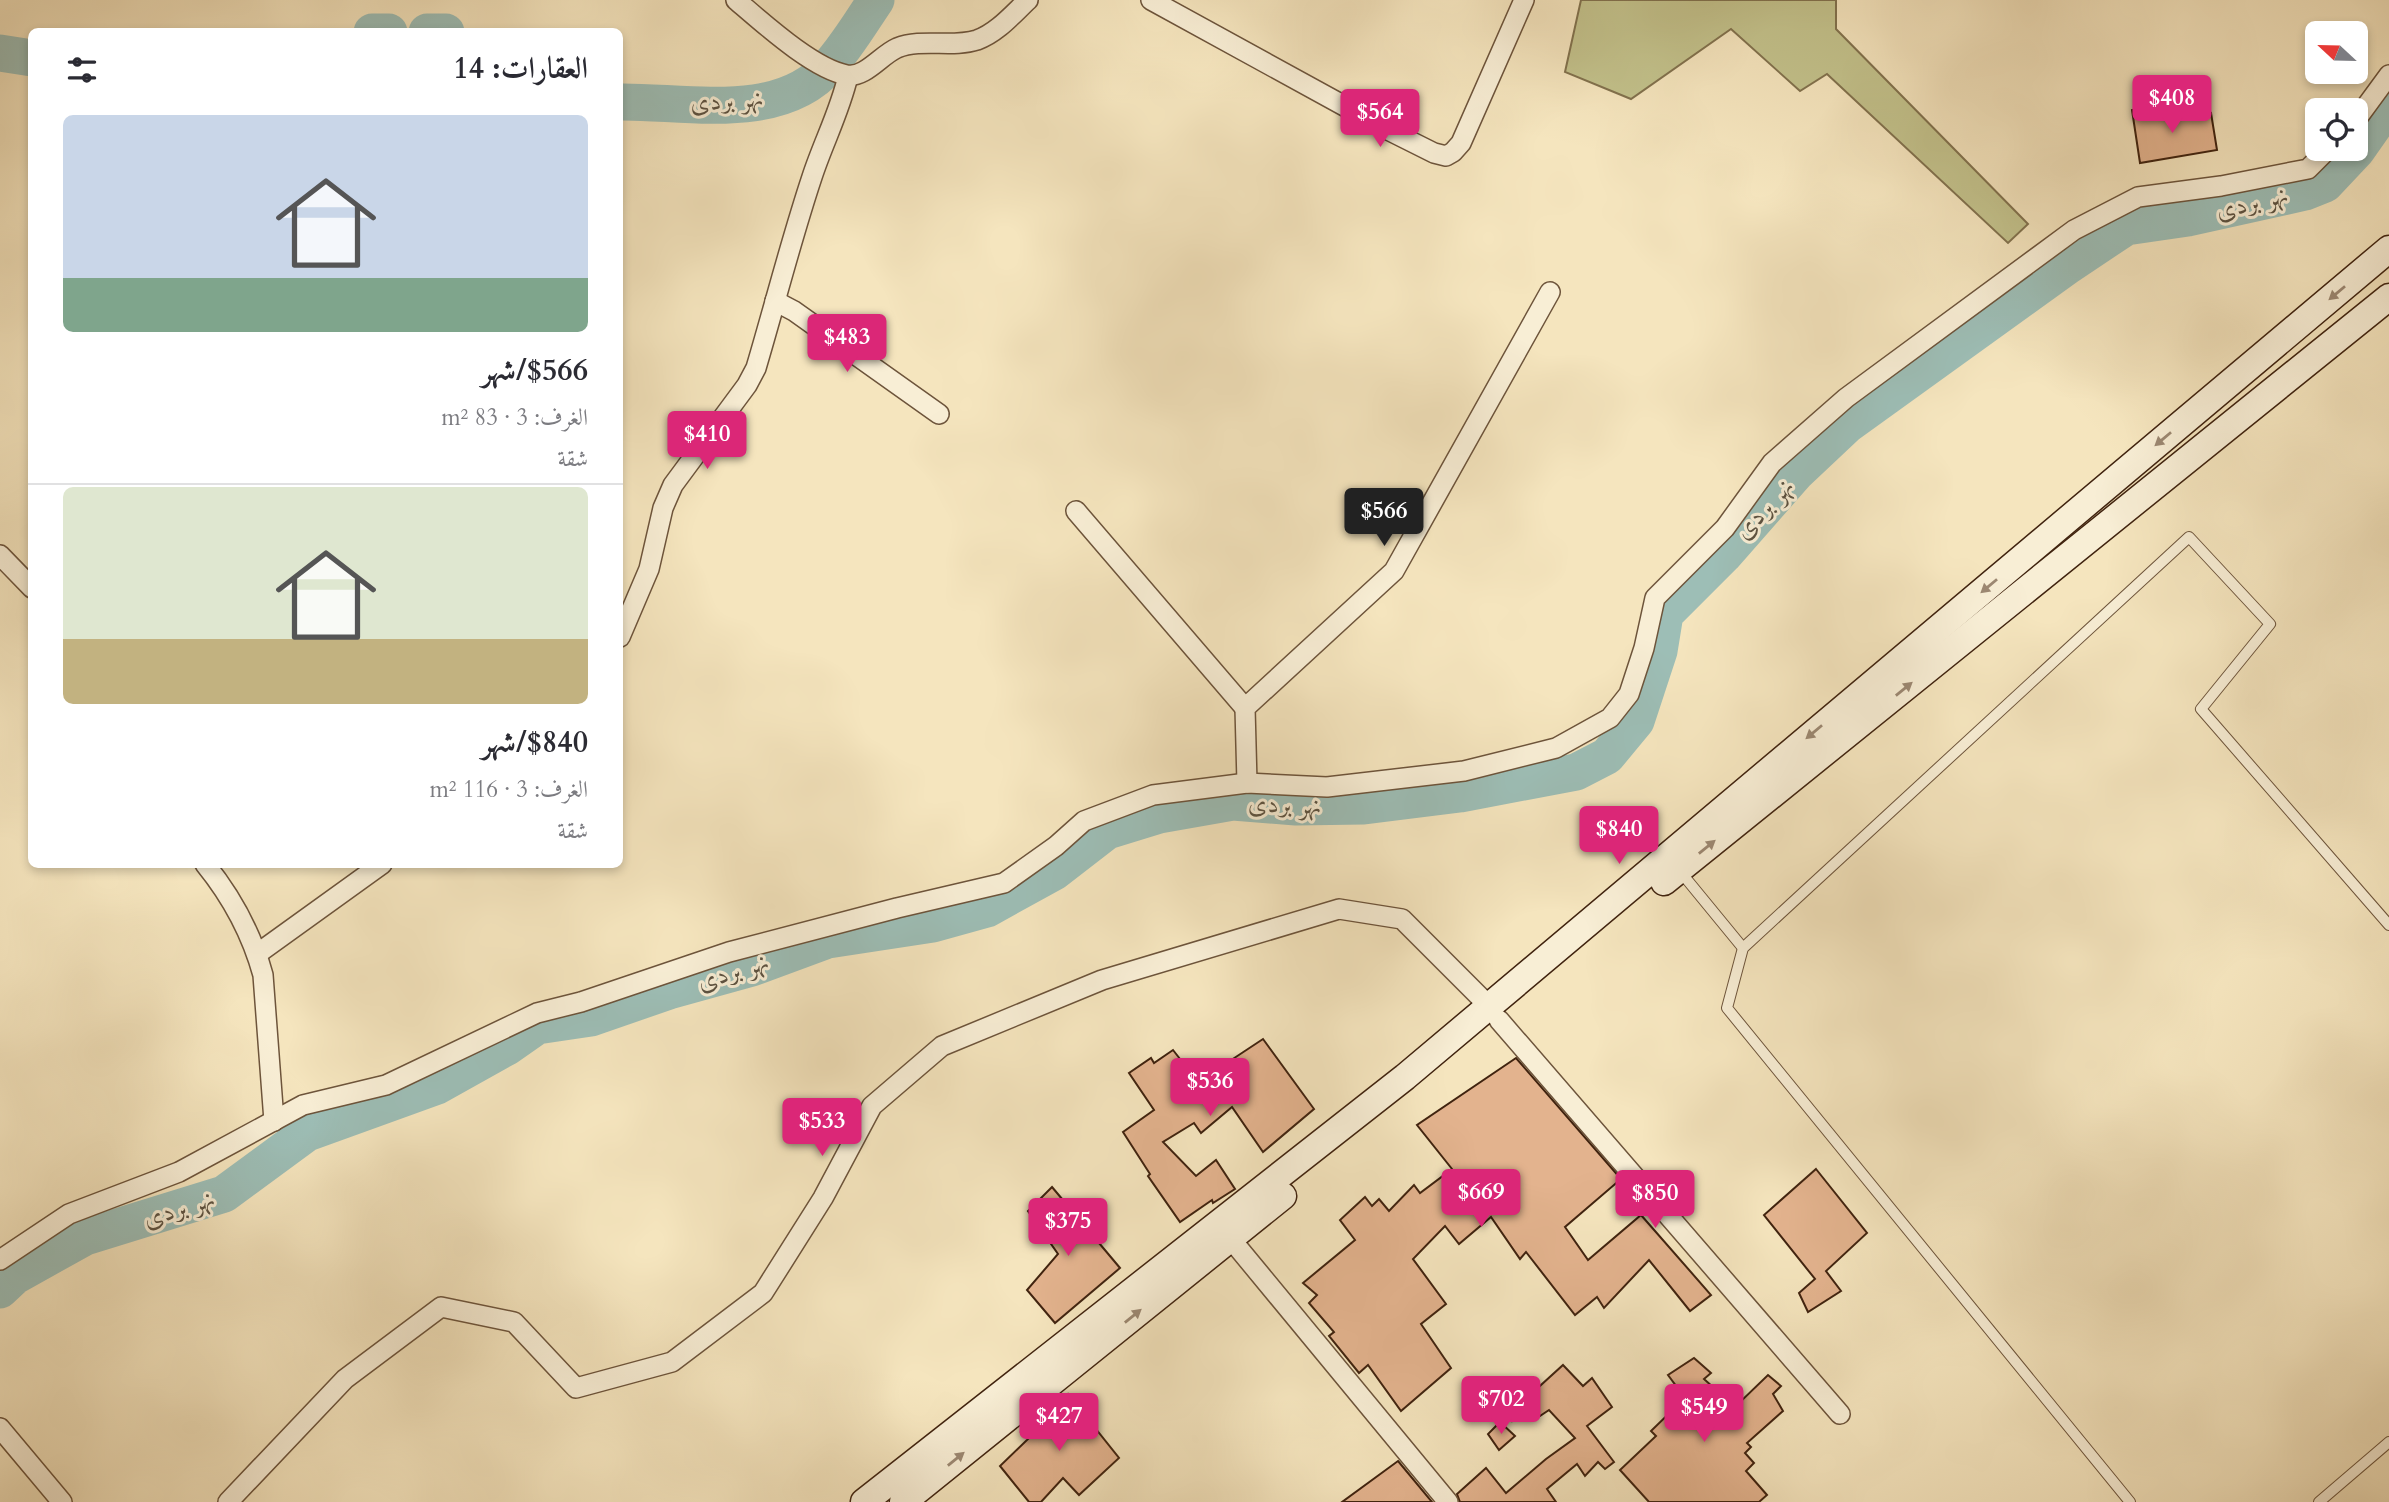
<!DOCTYPE html>
<html lang="ar">
<meta charset="utf-8">
<style>
:root{--surface:#fff;--page:#f2f2f3;--text:#2b2b33;--muted:#7c7c81;--line:#e1e1e2;--accent:#db2777}
body{margin:0;font-family:Cardo,Amiri,serif;background:var(--page);color:var(--text);direction:rtl;height:100vh;display:flex;flex-direction:column;font-size:26px;white-space:nowrap}
*{box-sizing:border-box;margin:0}
p{font-size:23px;color:var(--muted)}
.icon{flex:none;width:38px;height:38px;fill:none;stroke:currentColor;stroke-width:2;stroke-linecap:round;stroke-linejoin:round}
.map{position:relative;flex:1;overflow:hidden;direction:ltr}
.panel{position:absolute;left:28px;top:28px;width:595px;height:840px;display:flex;flex-direction:column;background:var(--surface);border-radius:10px;box-shadow:0 4px 10px #0003;direction:rtl}
.panel>*{flex:none}
.needle{width:46px;rotate:292deg}
.fabs{position:absolute;left:2305px;top:21px;display:grid;gap:14px}
.fabs a{display:grid;place-items:center;width:63px;height:63px;border-radius:10px;background:var(--surface);box-shadow:0 4px 10px #0003;font-size:35px}
.price{position:absolute;translate:-50% -60px;padding:0 16px;border-radius:7px;background:var(--accent);color:#fff;font-size:23px;line-height:46px;filter:drop-shadow(0 2px 4px #0008)}
.price::after{content:'';position:absolute;left:50%;top:42px;width:21px;height:16px;margin-left:-10px;background:inherit;clip-path:polygon(0 0,100% 0,50% 100%)}
.price.selected{background:#222;color:#fff}
ul{padding:0;list-style:none}
li{display:grid;align-content:center;gap:14px;height:371px;padding:0 35px}
li+li{border-top:2px solid var(--line)}
li span{display:grid;place-items:center;height:217px;border-radius:10px;color:#555}
li>.icon{margin-inline-start:auto}
span .icon{width:126px;height:126px;fill:#fffc;stroke-width:1}
li b{font-size:30px}
h2{display:flex;justify-content:space-between;align-items:center;height:84px;padding:0 35px;font-size:30px}
.map>svg:first-child{display:block}
.green{fill:#c3c28c;stroke:#82724e;stroke-width:2}
.lines{fill:none;stroke-linecap:round;stroke-linejoin:round}
.river{stroke:#9dbeb6;stroke-width:37}
.building{fill:#e3b38e;stroke:#40230f;stroke-width:2}
.lane-casing{stroke:#6d543b;stroke-width:12}
.street-casing{stroke:#6d543b;stroke-width:22}
.secondary-casing{stroke:#40230f;stroke-width:29}
.lane{stroke:#f8eed5;stroke-width:10}
.street{stroke:#f8eed5;stroke-width:19}
.secondary{stroke:#f8eed5;stroke-width:26}
.oneway{fill:#9c8872}
.labels{text-anchor:middle;dominant-baseline:central;stroke-width:6;stroke-linejoin:round;paint-order:stroke}
.water-label{font-size:26px;font-style:italic;fill:#5c5241;stroke:#f8eed5}
</style>
<div class="map">
<svg width="2389" height="1502" viewBox="0 0 2389 1502">
<rect width="100%" height="100%" fill="#f5e5be"/>
<filter id="stains"><feTurbulence type="fractalNoise" baseFrequency=".00286" numOctaves="4"/><feColorMatrix values="0 0 0 0 .2 0 0 0 0 .09 0 0 0 0 .02 0 0 0 .5 -.17"/></filter>
<radialGradient id="worn" r=".72"><stop offset=".6" stop-color="#630" stop-opacity="0"/><stop offset="1" stop-color="#630" stop-opacity=".3"/></radialGradient>
<polygon class="green" points="1581,0 1836,0 1836,29 2028,224 2008,243 1827,74 1800,91 1731,29 1631,99 1565,72"/>
<g class="lines">
<g class="river">
<polyline points="372,32 389,32"/>
<polyline points="427,32 446,32"/>
<polyline points="0,53 32,58"/>
<path d="M620 102C685 101 780 123 829 66 847 46 861 22 876 0"/>
<polyline points="0,1290 15,1276 85,1237 224,1194 307,1133 437,1086 507,1047 537,1026 591,1018 669,991 752,968 828,940 933,924 987,909 1054,872 1107,831 1159,815 1233,802 1296,807 1364,806 1460,794 1576,772 1607,756 1636,721 1659,651 1665,614 1724,555 1796,473 1847,425 2069,265 2126,227 2188,218 2305,192 2325,184 2357,150 2389,104"/>
</g>
</g>
<g class="building">
<polygon points="2163,105 2166,120 2211,113 2217,150 2140,163 2132,110"/>
<polygon points="1263,1039 1314,1109 1263,1152 1232,1107 1201,1133 1194,1123 1163,1142 1196,1176 1216,1160 1235,1189 1213,1203 1212,1200 1180,1222 1148,1176 1150,1174 1123,1132 1154,1110 1129,1073 1151,1058 1154,1063 1173,1050 1198,1082"/>
<polygon points="1516,1058 1621,1179 1565,1227 1588,1260 1641,1215 1711,1295 1690,1311 1649,1260 1604,1308 1597,1297 1575,1315 1526,1252 1520,1259 1491,1217 1459,1244 1445,1226 1413,1259 1446,1304 1421,1324 1451,1368 1401,1411 1368,1365 1359,1373 1329,1336 1334,1332 1309,1303 1317,1295 1303,1283 1355,1240 1340,1220 1365,1197 1372,1206 1379,1199 1389,1211 1414,1185 1420,1193 1452,1169 1417,1125"/>
<polygon points="1816,1169 1867,1233 1826,1271 1841,1291 1808,1312 1799,1293 1815,1279 1764,1215"/>
<polygon points="1052,1187 1120,1268 1055,1323 1027,1290 1058,1254 1028,1211"/>
<polygon points="1694,1358 1711,1373 1704,1379 1735,1407 1768,1375 1781,1386 1773,1394 1783,1411 1747,1443 1751,1447 1745,1453 1754,1463 1746,1471 1767,1495 1759,1502 1649,1502 1620,1470 1656,1436 1651,1431 1685,1398 1668,1375"/>
<polygon points="1563,1365 1583,1386 1592,1378 1612,1407 1587,1426 1614,1462 1605,1469 1598,1462 1585,1476 1577,1464 1547,1489 1556,1502 1460,1502 1457,1494 1486,1468 1506,1493 1546,1459 1575,1438 1549,1410 1540,1416 1530,1406 1512,1421 1499,1404 1522,1385 1530,1395"/>
<polygon points="1068,1394 1119,1458 1079,1495 1063,1478 1041,1502 1029,1502 1000,1466 1028,1439 1021,1432"/>
<polygon points="1500,1422 1515,1436 1499,1450 1488,1434"/>
<polygon points="1398,1461 1432,1502 1342,1502"/>
</g>
<g class="lines">
<defs>
<g id="lane">
<polyline points="1679,870 1743,948"/>
<polyline points="2130,1502 1727,1008 1743,948 2189,537 2270,624 2201,709 2389,925"/>
<polyline points="2319,1502 2389,1442"/>
</g>
<g id="street">
<path d="M736 0C762 22 813 69 847 75 865 78 881 55 897 48 922 38 952 48 977 40 997 33 1013 14 1028 0"/>
<polyline points="1151,0 1390,131 1434,153 1446,156 1453,152 1461,143 1524,0"/>
<polyline points="2356,120 2389,75"/>
<polyline points="775,301 794,311 939,414"/>
<polyline points="1076,511 1245,708"/>
<polyline points="0,555 32,588"/>
<path d="M620 637 649 569 663 508 673 485 747 385 756 368C775 304 791 240 812 177 823 143 840 111 848 76"/>
<polyline points="1247,783 1245,708 1394,571 1550,292"/>
<path d="M205 864C231 896 252 935 263 975L274 1121"/>
<polyline points="257,954 382,864"/>
<polyline points="1499,1020 1840,1414"/>
<polyline points="1230,1238 1448,1502"/>
<polyline points="0,1260 69,1214 179,1172 303,1105 386,1085 537,1013 581,1002 729,952 897,908 1004,883 1056,846 1084,821 1153,795 1247,783 1327,787 1464,771 1556,748 1610,718 1629,694 1644,648 1655,598 1725,528 1772,463 1846,398 2074,230 2138,197 2221,186 2308,169 2328,149"/>
<polyline points="0,1428 62,1502"/>
<polyline points="228,1502 345,1379 441,1307 514,1322 576,1388 672,1362 763,1293 823,1198 872,1106 942,1046 1102,980 1339,909 1402,919 1489,1006"/>
</g>
<g id="secondary">
<polyline points="1664,882 2389,297"/>
<polyline points="864,1502 1405,1077 2389,249"/>
<polyline points="903,1502 1283,1196"/>
</g>
</defs>
<use href="#lane" class="lane-casing"/>
<use href="#street" class="street-casing"/>
<use href="#secondary" class="secondary-casing"/>
<use href="#lane" class="lane"/>
<use href="#street" class="street"/>
<use href="#secondary" class="secondary"/>
</g>
<defs><path id="oneway-solid" d="M-6-.8H1V-3.2L6.5 0L1 3.2V.8H-6Z" transform="scale(1.75)"/></defs>
<g class="oneway">
<use href="#oneway-solid" transform="translate(2337 293) rotate(140)"/>
<use href="#oneway-solid" transform="translate(2163 439) rotate(140)"/>
<use href="#oneway-solid" transform="translate(1989 586) rotate(140)"/>
<use href="#oneway-solid" transform="translate(1904 689) rotate(-39)"/>
<use href="#oneway-solid" transform="translate(1814 732) rotate(140)"/>
<use href="#oneway-solid" transform="translate(1707 847) rotate(-39)"/>
<use href="#oneway-solid" transform="translate(1133 1316) rotate(-39)"/>
<use href="#oneway-solid" transform="translate(956 1459) rotate(-39)"/>
</g>
<g class="labels">
<g class="water-label">
<text transform="translate(727 100) rotate(-4)">نهر بردى</text>
<text transform="translate(2252 202) rotate(-14)">نهر بردى</text>
<text transform="translate(1764 508) rotate(-47)">نهر بردى</text>
<text transform="translate(1285 804) rotate(2)">نهر بردى</text>
<text transform="translate(733 971) rotate(-18)">نهر بردى</text>
<text transform="translate(179 1208) rotate(-18)">نهر بردى</text>
</g>
</g>
<rect width="100%" height="100%" filter="url(#stains)"/>
<rect width="100%" height="100%" fill="url(#worn)"/>
</svg>
<div class="fabs">
<a><svg class="needle" viewBox="-14 -14 28 28"><path d="M0-13l5 13h-10z" fill="#e53935"/><path d="M0 13l5-13h-10z" fill="#7c7c81"/></svg></a>
<a><svg class="icon" aria-label="locate" viewBox="0 0 24 24"><circle cx="12" cy="12" r="6"/><path d="M12 2v4M12 18v4M2 12h4M18 12h4"/></svg></a>
</div>
<b class="price" style="left:2172px;top:135px">$408</b>
<b class="price" style="left:1380px;top:149px">$564</b>
<b class="price" style="left:847px;top:374px">$483</b>
<b class="price" style="left:707px;top:471px">$410</b>
<b class="price selected" style="left:1384px;top:548px">$566</b>
<b class="price" style="left:1619px;top:866px">$840</b>
<b class="price" style="left:1210px;top:1118px">$536</b>
<b class="price" style="left:822px;top:1158px">$533</b>
<b class="price" style="left:1481px;top:1229px">$669</b>
<b class="price" style="left:1655px;top:1230px">$850</b>
<b class="price" style="left:1068px;top:1258px">$375</b>
<b class="price" style="left:1501px;top:1436px">$702</b>
<b class="price" style="left:1704px;top:1444px">$549</b>
<b class="price" style="left:1059px;top:1453px">$427</b>
<section class="panel">
<h2>العقارات: 14<svg class="icon" aria-label="filters" viewBox="0 0 24 24"><path d="M4 7h16M4 17h16"/><circle cx="9" cy="7" r="2"/><circle cx="15" cy="17" r="2"/></svg></h2>
<ul>
<li><span style="background:linear-gradient(#c9d6e8 75%,#7fa58c 0)"><svg class="icon" aria-label="home" viewBox="0 0 24 24"><path d="M3 11l9-7 9 7M6 9v11h12V9"/></svg></span><div><b>$566/شهر</b><p>الغرف: 3 · 83 m²</p><p>شقة</p></div></li>
<li><span style="background:linear-gradient(#dfe7d0 70%,#c2b280 0)"><svg class="icon" aria-label="home" viewBox="0 0 24 24"><path d="M3 11l9-7 9 7M6 9v11h12V9"/></svg></span><div><b>$840/شهر</b><p>الغرف: 3 · 116 m²</p><p>شقة</p></div></li>
</ul>
</section>
</div>
